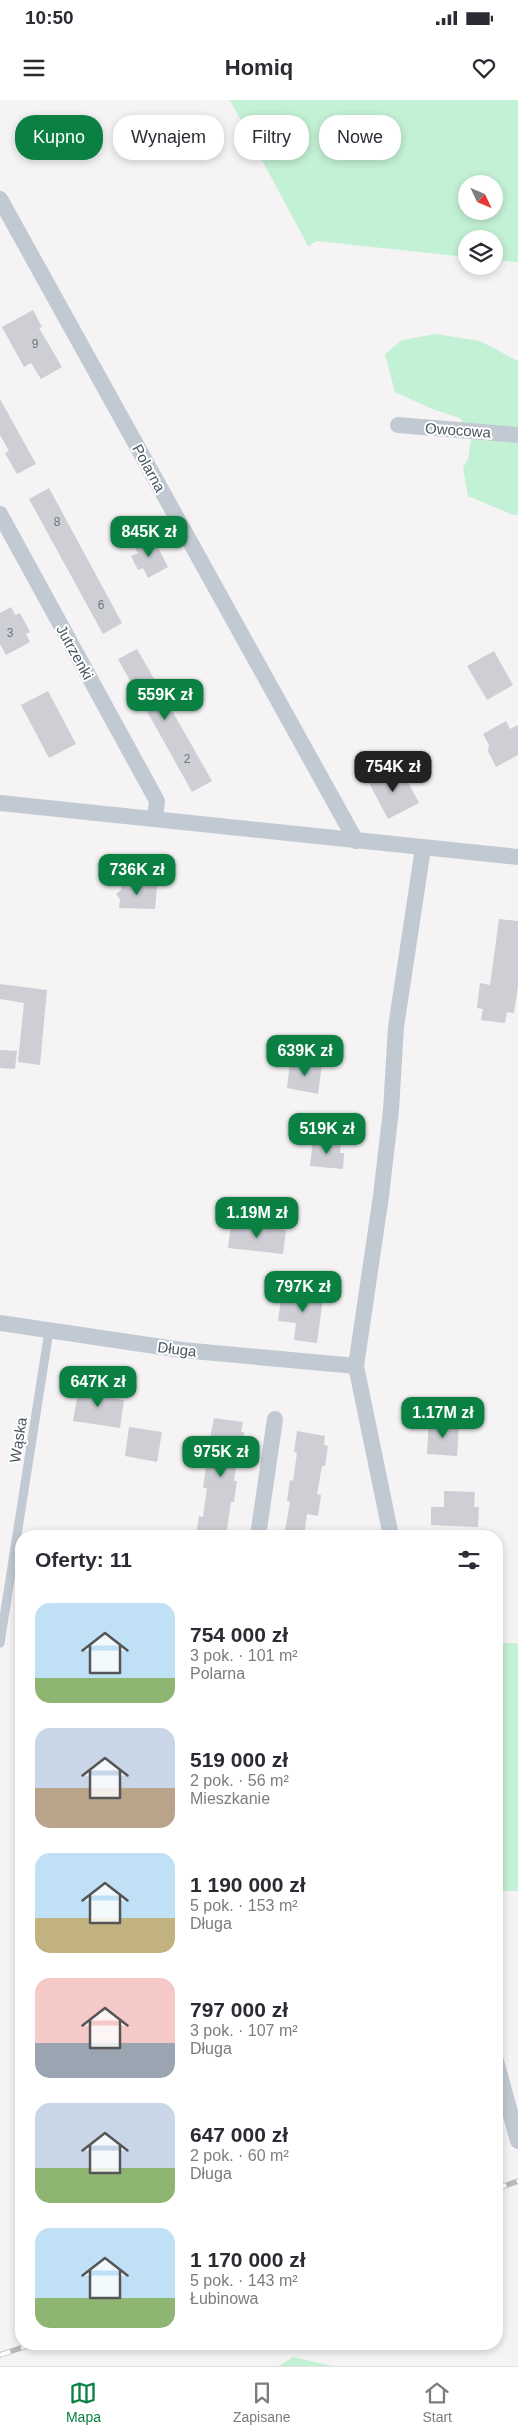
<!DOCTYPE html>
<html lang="pl">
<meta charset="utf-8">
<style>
:root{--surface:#fff;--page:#f7f7f7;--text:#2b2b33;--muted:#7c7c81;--line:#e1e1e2;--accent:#0b8043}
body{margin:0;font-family:Helvetica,sans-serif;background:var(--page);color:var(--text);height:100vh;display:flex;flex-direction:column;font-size:19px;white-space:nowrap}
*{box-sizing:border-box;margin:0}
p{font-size:16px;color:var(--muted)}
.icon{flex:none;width:28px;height:28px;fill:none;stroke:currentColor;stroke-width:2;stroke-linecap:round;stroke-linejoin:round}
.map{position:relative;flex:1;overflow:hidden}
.sheet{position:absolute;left:15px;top:1430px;width:488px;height:820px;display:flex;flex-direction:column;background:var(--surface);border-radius:20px;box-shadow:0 2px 8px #0003}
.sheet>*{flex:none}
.banner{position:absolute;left:15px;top:15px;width:489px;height:45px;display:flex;gap:10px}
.needle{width:32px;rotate:134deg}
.fabs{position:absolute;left:458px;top:75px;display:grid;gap:10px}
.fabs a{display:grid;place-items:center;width:45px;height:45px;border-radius:50%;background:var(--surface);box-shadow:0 2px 8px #0003;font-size:25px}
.price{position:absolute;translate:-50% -42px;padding:0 11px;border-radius:10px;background:var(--accent);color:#fff;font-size:16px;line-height:32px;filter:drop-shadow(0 1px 2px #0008)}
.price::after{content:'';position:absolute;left:50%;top:30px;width:15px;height:11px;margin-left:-8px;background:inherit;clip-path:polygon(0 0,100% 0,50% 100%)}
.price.selected{background:#222;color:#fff}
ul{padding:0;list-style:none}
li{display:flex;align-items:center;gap:15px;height:125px;padding:0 20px}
li span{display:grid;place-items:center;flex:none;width:140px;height:100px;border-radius:15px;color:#555}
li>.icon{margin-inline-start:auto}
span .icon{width:60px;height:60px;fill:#fffc;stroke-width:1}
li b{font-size:21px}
h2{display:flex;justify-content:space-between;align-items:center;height:60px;padding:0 20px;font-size:21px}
.pill{padding:0 18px;border-radius:20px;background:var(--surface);box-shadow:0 2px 8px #0003;font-size:18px;line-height:45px}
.pill.selected{background:var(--accent);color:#fff}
.status{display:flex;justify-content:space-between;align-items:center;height:35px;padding:0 25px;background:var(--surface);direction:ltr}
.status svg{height:14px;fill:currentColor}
header{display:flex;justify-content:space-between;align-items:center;height:65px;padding:0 20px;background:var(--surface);font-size:22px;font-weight:700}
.menu{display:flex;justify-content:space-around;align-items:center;height:70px;border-top:1px solid var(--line);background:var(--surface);font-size:14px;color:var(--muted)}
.menu a{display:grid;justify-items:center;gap:2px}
.menu .selected{color:var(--accent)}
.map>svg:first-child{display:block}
.green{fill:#c3f1d5;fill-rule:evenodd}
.building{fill:#cdcfd5}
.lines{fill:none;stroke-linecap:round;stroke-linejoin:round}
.lane{stroke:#c1cad2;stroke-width:9}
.street{stroke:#c1cad2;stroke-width:16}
.rail-casing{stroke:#b5b8bd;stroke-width:5.5}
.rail{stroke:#fff;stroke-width:4;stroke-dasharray:11;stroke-linecap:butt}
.labels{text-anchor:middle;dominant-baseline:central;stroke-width:4;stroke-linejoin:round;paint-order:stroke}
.number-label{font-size:12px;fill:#6b747e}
.street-label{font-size:15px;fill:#4a5661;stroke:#fff}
</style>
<div class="status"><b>10:50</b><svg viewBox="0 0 49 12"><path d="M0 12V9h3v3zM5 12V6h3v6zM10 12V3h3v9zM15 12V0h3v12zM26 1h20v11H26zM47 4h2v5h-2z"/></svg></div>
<header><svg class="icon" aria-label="menu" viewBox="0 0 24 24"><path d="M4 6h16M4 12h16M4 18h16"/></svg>Homiq<svg class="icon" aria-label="heart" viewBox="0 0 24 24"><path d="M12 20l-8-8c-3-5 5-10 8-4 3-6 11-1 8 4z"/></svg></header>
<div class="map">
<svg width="518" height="2266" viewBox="0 0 518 2266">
<rect width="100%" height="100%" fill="#f5f3f3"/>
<g class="green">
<path d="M230 0H518V162L494 160V139H466V157L317 141 308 146ZM466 84H494V111H466Z"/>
<polygon points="436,234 480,241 518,261 518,415 513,415 468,396 463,368 468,359 471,340 460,318 432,309 395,292 385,254 402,240"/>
<polygon points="496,1543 518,1543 518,1791 505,1791 496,1787"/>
<polygon points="293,2257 332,2266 279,2266"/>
</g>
<g class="building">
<polygon points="33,210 42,227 39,228 62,267 41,279 31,263 24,267 2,227"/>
<polygon points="0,299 36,364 17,374 5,353 9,351 0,335"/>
<polygon points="49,388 122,523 103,534 29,399"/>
<polygon points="152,436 168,467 148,478 143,468 138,470 131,456 138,453 134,446"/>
<polygon points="11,507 15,515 20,513 30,532 26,534 30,542 6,555 0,544 0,513"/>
<polygon points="137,549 212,681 192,692 118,559"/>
<polygon points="494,551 513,585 487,600 467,566"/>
<polygon points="48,591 76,644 49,658 21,605"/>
<polygon points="506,621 510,629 518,625 518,655 496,667 488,651 489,645 483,634"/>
<polygon points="387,670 391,677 402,671 419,703 388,719 368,681"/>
<polygon points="122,781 157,786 155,809 119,808 120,799 116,794 121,790"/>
<polygon points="499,819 518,821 518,886 514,913 507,912 505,923 481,920 483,909 477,908 480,883 490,885"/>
<polygon points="0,884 47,890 40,965 18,962 24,903 0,899"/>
<polygon points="0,950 17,951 15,969 0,968"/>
<polygon points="306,959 310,964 322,965 318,994 287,988 290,962 301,963"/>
<polygon points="313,1039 341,1042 340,1053 344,1053 343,1069 310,1066"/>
<polygon points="231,1124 286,1130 283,1154 228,1148"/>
<polygon points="294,1185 317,1188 316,1197 323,1198 317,1243 294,1240 296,1223 278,1221 281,1198 292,1200"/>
<polygon points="79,1287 108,1291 107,1297 124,1300 120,1328 73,1321"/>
<polygon points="214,1318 243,1322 241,1332 244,1332 242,1353 238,1352 234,1381 237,1381 234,1402 231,1402 226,1436 196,1436 199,1416 203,1417 207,1388 203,1388 206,1367 211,1368 214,1339 210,1339"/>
<polygon points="429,1321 459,1323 457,1356 427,1354"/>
<polygon points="129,1327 162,1332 157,1362 125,1356"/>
<polygon points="297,1331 325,1336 324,1345 328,1346 325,1366 322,1366 317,1394 321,1395 318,1416 307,1414 304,1436 284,1436 290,1402 287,1401 290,1380 293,1381 297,1353 294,1352"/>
<polygon points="444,1391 475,1392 474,1407 479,1407 478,1427 431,1425 431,1407 444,1407"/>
</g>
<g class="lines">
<polyline class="lane" points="0,1543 49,1231"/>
<g class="street">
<polyline points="0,99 356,741"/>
<polyline points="398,325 518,335"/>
<polyline points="0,414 157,701 155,718"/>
<polyline points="0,703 518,757"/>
<polyline points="0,1223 182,1250 356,1266"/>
<polyline points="258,1436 275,1319"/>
<polyline points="391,1436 356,1266 381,1096 391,1010 396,927 423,748"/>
<polyline points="496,1961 518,2041"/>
</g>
<defs>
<g id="rail">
<polyline points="496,2089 518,2081"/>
<polyline points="0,2255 33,2244"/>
</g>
</defs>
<use href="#rail" class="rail-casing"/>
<use href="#rail" class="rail"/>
</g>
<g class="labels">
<g class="number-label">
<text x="35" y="244">9</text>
<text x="57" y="422">8</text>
<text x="101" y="505">6</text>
<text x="10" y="533">3</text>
<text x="187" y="659">2</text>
</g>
<g class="street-label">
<text transform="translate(458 330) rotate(4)">Owocowa</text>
<text transform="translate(149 368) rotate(61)">Polarna</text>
<text transform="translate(75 552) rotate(61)">Jutrzenki</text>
<text transform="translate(177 1249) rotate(7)">Długa</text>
<text transform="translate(18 1340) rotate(-81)">Wąska</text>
</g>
</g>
</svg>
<div class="fabs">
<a><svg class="needle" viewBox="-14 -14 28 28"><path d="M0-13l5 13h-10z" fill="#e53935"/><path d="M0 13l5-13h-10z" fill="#7c7c81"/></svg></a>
<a><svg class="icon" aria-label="layers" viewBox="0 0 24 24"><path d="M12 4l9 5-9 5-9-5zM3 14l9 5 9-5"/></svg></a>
</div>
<b class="price" style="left:149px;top:458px">845K zł</b>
<b class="price" style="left:165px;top:621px">559K zł</b>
<b class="price selected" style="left:393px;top:693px">754K zł</b>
<b class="price" style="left:137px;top:796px">736K zł</b>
<b class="price" style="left:305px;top:977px">639K zł</b>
<b class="price" style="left:327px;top:1055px">519K zł</b>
<b class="price" style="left:257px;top:1139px">1.19M zł</b>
<b class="price" style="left:303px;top:1213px">797K zł</b>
<b class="price" style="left:98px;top:1308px">647K zł</b>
<b class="price" style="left:443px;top:1339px">1.17M zł</b>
<b class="price" style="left:221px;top:1378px">975K zł</b>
<div class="banner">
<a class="pill selected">Kupno</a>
<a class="pill">Wynajem</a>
<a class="pill">Filtry</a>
<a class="pill">Nowe</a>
</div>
<section class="sheet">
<h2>Oferty: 11<svg class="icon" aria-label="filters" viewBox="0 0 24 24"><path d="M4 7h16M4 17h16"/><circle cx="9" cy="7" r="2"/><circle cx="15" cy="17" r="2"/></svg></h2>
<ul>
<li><span style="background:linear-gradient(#bfe0f5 75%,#8fb573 0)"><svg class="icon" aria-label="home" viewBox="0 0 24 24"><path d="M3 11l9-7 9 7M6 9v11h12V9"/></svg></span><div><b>754 000 zł</b><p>3 pok. · 101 m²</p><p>Polarna</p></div></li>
<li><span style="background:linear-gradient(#c9d6e8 60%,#b9a48a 0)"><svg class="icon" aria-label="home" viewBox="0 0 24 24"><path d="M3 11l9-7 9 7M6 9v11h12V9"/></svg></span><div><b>519 000 zł</b><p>2 pok. · 56 m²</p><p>Mieszkanie</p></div></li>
<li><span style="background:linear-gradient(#bfe0f5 65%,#c2b280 0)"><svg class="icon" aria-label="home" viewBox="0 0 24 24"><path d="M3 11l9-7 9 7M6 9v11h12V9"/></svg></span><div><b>1 190 000 zł</b><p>5 pok. · 153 m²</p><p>Długa</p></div></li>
<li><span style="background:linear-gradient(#f6c9c9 65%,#9aa5b1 0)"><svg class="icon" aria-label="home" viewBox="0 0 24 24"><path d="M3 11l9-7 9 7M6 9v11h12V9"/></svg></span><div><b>797 000 zł</b><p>3 pok. · 107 m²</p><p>Długa</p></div></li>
<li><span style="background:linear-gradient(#c9d6e8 65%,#8fb573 0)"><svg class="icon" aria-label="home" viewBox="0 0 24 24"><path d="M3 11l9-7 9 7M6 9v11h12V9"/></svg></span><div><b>647 000 zł</b><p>2 pok. · 60 m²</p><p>Długa</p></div></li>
<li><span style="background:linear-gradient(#bfe0f5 70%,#8fb573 0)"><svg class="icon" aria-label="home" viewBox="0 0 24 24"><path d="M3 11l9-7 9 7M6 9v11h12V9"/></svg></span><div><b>1 170 000 zł</b><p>5 pok. · 143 m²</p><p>Łubinowa</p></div></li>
</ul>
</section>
</div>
<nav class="menu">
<a class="selected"><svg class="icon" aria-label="map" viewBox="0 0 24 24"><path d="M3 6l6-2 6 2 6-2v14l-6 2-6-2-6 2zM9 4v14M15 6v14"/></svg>Mapa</a>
<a><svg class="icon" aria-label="saved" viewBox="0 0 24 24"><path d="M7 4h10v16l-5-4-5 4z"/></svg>Zapisane</a>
<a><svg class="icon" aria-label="home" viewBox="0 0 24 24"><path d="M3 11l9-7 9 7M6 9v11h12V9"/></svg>Start</a>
</nav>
